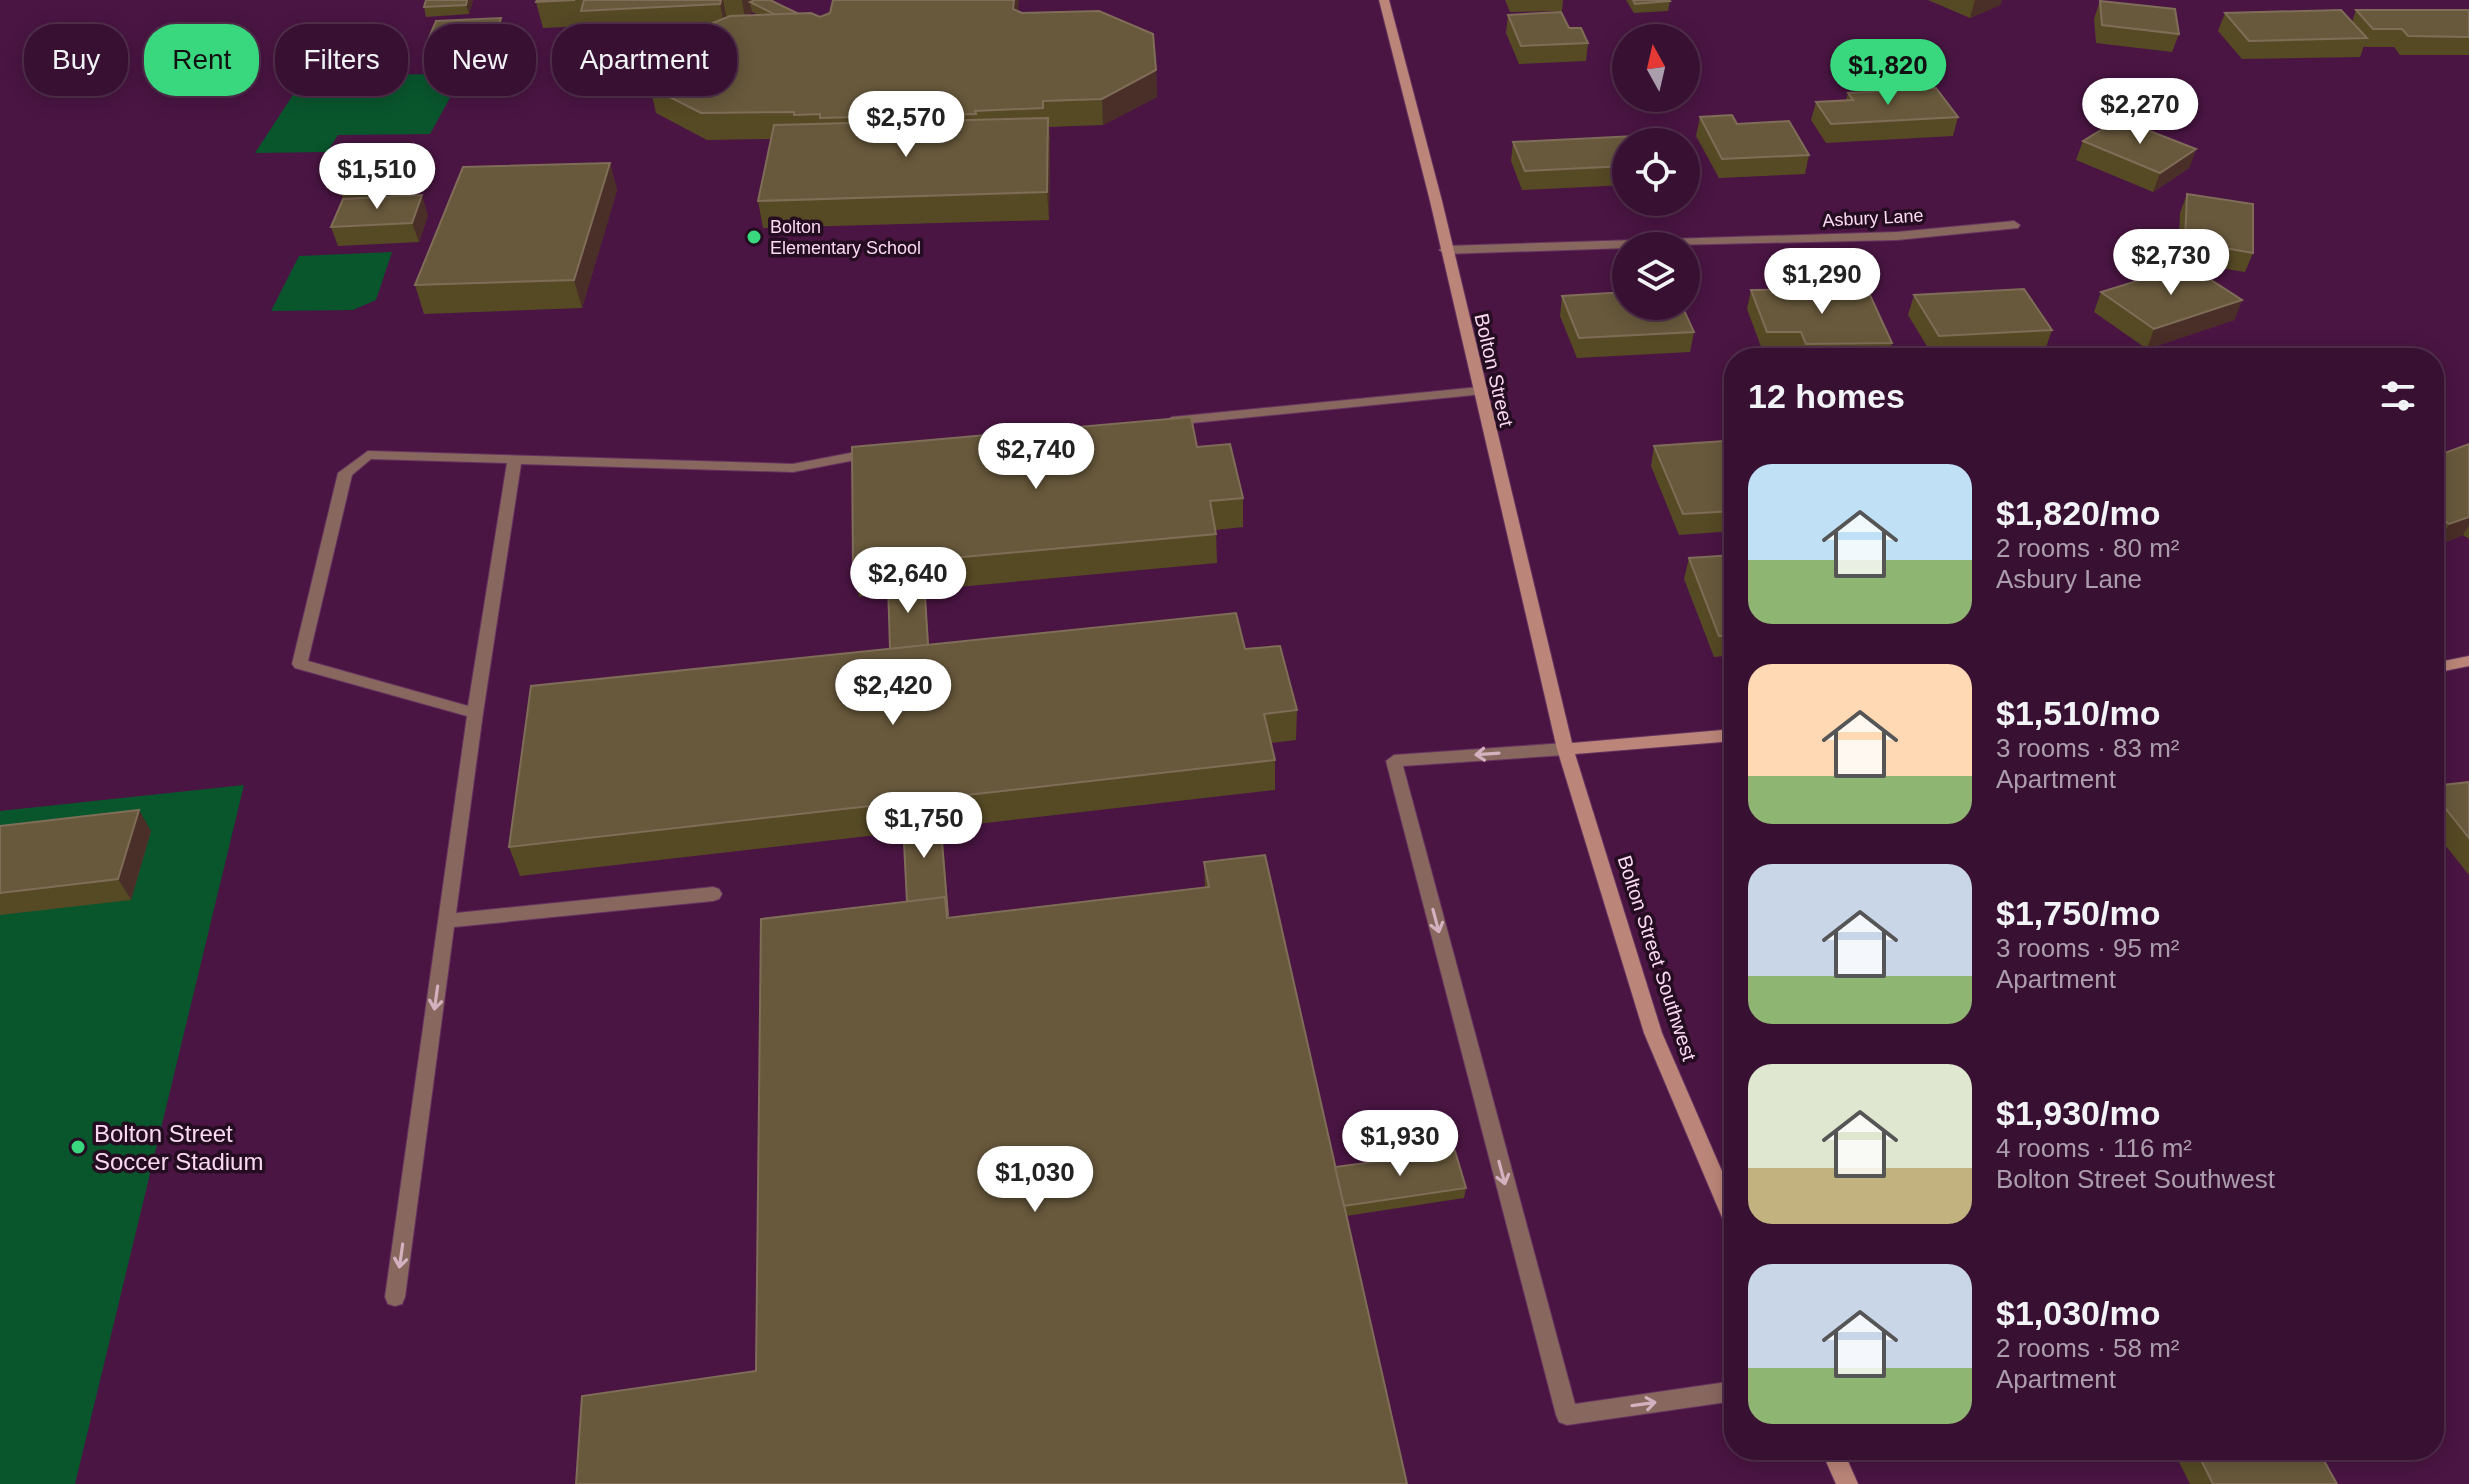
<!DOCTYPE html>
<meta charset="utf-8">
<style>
:root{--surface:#381032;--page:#3f193a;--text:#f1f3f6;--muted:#ab9dac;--line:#52304d;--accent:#39d87f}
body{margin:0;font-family:Arial,sans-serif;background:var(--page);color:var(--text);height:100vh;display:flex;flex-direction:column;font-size:30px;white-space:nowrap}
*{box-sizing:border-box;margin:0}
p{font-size:26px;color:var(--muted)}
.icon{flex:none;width:44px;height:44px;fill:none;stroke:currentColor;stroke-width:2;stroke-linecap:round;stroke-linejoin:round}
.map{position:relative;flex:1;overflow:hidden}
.drawer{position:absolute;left:1724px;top:348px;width:720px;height:1112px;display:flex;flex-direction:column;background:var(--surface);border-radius:32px;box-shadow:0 4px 20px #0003,0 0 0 2px var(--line)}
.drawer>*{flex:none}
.top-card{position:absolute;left:24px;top:24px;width:760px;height:72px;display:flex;gap:16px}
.needle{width:52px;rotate:352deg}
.controls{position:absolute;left:1612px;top:24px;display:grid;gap:16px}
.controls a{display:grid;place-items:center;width:88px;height:88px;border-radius:50%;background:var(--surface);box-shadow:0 4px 20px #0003,0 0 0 2px var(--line);font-size:40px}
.price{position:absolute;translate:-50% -68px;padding:0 18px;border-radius:28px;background:#fff;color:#222;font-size:26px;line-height:52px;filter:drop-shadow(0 2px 4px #0008)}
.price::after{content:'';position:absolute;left:50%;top:48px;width:24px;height:18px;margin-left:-12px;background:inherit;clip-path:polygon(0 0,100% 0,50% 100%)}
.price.selected{background:var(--accent);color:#111}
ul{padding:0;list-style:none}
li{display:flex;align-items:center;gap:24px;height:200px;padding:0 24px}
li span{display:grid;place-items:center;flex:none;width:224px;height:160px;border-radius:24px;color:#555}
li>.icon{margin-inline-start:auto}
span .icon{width:96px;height:96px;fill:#fffc;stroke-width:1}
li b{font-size:34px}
h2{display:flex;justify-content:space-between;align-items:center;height:96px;padding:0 24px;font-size:34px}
.tag{padding:0 28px;border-radius:32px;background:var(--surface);box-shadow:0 4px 20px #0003,0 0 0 2px var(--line);font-size:28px;line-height:72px}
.tag.selected{background:var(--accent);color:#111}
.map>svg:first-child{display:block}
.green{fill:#09562d}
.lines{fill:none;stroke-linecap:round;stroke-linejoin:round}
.lane-casing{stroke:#66345f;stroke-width:2}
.street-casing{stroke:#66345f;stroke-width:2}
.secondary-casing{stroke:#66345f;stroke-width:2}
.lane{fill:#88675f;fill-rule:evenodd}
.street{fill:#88675f;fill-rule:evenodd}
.secondary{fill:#bb8679;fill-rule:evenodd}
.wall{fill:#564a25;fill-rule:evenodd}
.shaded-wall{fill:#4a2e28}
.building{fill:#68593c;stroke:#7f6d58;stroke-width:2}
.oneway{stroke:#d3b1bf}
.poi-dot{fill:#39d87f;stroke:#240d20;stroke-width:3}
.labels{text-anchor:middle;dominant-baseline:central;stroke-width:7;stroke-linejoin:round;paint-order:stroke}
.far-street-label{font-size:18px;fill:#fbd9f3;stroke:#240d20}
.far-poi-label{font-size:18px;fill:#fbd9f3;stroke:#240d20;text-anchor:start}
.street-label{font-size:20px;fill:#fbd9f3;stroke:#240d20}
.near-poi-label{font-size:24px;fill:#fbd9f3;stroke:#240d20;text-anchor:start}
</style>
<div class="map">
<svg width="2469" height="1484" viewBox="0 0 2469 1484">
<rect width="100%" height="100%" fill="#4a1543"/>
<g class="green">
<polygon points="463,74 430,134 338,135 327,152 255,153 306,75"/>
<polygon points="392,252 376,300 353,310 271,311 299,256"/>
<polygon points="244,785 75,1484 0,1484 0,811"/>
</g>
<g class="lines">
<defs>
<g id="lane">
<polygon points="1479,387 1484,388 1484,394 1172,425 1165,421 1172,417"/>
<path d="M871 449 876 450 878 453 876 456 793 472 521 464 483 713 456 913 713 887 719 889 722 894 719 899 713 901 454 927 405 1297 402 1304 395 1306 388 1304 385 1297 467 716 295 668 292 664 338 473 368 451 793 464ZM371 459 507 463 468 706 308 661 352 475Z"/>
<polygon points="1565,743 1573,749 1565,755 1403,766 1575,1404 1734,1381 1734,1401 1567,1425 1559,1422 1556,1415 1386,761 1394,755"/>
</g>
<polygon id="street" points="2014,221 2020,225 2018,228 1897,240 1626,246 1626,248 1445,254 1439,250 1445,246 1897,232"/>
<g id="secondary">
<polygon points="1379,0 1389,0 1442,201 1572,743 1734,729 1734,741 1575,754 1662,1033 1734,1199 1734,1231 1727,1228 1724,1222 1644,1033 1557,749 1430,201"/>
<polygon points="2469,656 2469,666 2434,673 2434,663"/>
<polygon points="1821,1450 1843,1450 1858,1484 1836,1484"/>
</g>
</defs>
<use href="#lane" class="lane-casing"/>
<use href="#street" class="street-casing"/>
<use href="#secondary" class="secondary-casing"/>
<use href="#lane" class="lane"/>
<use href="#street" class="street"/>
<use href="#secondary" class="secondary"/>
</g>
<g class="wall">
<polygon points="426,0 473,0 469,14 426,17 424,7"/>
<path d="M537 0H775L773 1 799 14 820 17 1018 11 1156 70 1157 97 1103 125 1049 127 1050 144 1049 220 763 228 758 201 771 139 707 140 656 113 650 87 693 31 587 37 585 26 543 28 536 2ZM752 12 759 15H746Z"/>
<polygon points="1505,0 1563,0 1562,11 1510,12"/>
<polygon points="1626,0 1669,0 1670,1 1668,11 1634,13"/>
<polygon points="1928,0 2002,0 2000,5 1970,18"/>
<polygon points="2100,1 2179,34 2172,52 2096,43 2094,19"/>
<polygon points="2356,10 2469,11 2469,55 2400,55 2394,47 2365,47 2364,46 2360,57 2242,59 2218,31 2225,13 2352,22"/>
<polygon points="1508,15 1569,28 1588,43 1586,61 1519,64 1506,33"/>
<polygon points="504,27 498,46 431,50 428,40"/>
<polygon points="1848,93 1958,117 1953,136 1826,143 1811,120 1816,102 1846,100"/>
<polygon points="1700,117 1737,124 1809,155 1805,174 1719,178 1696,136"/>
<polygon points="2083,141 2196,149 2189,168 2153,192 2076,160"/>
<polygon points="1513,142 1626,142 1626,185 1522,190 1511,161"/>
<polygon points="610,163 617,190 582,308 424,314 415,285"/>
<polygon points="416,164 419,174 410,196 428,215 419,242 338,246 331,227 343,199 340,191"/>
<polygon points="2187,194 2253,253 2245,272 2178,261 2180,213"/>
<polygon points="1751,290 1833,295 1892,343 1888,358 1799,358 1796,352 1763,352 1747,309"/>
<polygon points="2101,292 2242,300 2234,320 2147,349 2094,312"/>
<polygon points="1914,295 2052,330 2045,350 1933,356 1908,315"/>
<polygon points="1562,296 1694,332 1690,352 1577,358 1560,316"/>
<polygon points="2469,444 2469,539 2463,535 2438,545 2434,542 2434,457"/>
<polygon points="1654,446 1734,464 1734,531 1679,535 1651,466"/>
<polygon points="1197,447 1243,498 1243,527 1216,530 1217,563 925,590 929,645 1245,649 1297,710 1296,740 1271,743 1275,760 1275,790 942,828 949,918 1205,888 1204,862 1335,1167 1466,1188 1464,1198 1346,1216 756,1371 907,902 903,832 520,876 509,847 890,649 888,594 859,597 853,567"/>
<polygon points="1734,555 1734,655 1714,657 1684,579 1689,558"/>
<polygon points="2469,782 2469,875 2434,831 2434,786"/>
<polygon points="0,826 151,831 131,900 0,915"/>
<polygon points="2173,1450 2318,1450 2337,1484 2190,1484"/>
</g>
<g class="shaded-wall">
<polygon points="467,0 473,0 469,14 466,5"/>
<polygon points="721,0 723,0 727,20 725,29 720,4"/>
<polygon points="742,0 775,0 760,7 750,2 752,12 747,14 745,19"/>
<polygon points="1014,0 1019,0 1019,2 1015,35 1013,9"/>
<polygon points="1975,0 2002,0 2000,5 1970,18"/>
<polygon points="501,18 504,27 498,46 495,37"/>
<polygon points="1156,70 1157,97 1103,125 1102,99"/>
<polygon points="1048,118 1050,144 1049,220 1047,192"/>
<polygon points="2196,149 2189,168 2153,192 2160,173"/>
<polygon points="610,163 617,190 582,308 574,280"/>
<polygon points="416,164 419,174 409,198 406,188"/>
<polygon points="422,195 428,215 419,242 412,223"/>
<polygon points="2242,300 2234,320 2147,349 2154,329"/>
<polygon points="2469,517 2469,525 2463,535 2438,545 2449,524"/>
<polygon points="139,810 151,831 131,900 118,879"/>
<polygon points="940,817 942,828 951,948 945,897"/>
</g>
<g class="building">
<polygon points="426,0 467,0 466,5 424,7"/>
<polygon points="537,0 575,0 536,2"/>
<polygon points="584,0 721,0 720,4 581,11"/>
<polygon points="755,0 770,0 799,14 776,15 750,2"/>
<polygon points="833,0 1014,0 1013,9 1022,13 1099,11 1153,34 1156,70 1102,99 1043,101 1043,108 975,111 976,114 820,118 820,114 794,115 794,112 701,113 650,87 662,44 730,16 811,13 820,17 830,13"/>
<polygon points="1633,0 1669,0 1670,1 1635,4"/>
<polygon points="2100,1 2175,9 2179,34 2102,25"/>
<polygon points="2341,10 2367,38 2249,41 2225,13"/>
<polygon points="2356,10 2468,10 2469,11 2469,37 2408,36 2402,29 2373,29"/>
<polygon points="1561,12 1569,28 1581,28 1588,43 1521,46 1508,15"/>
<polygon points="501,18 495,37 428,40 436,21"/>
<polygon points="1936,88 1958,117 1831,124 1816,102 1853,100 1848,93"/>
<polygon points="1732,115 1737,124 1789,121 1809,155 1722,159 1700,117"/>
<polygon points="1048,118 1047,192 758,201 774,125"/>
<polygon points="2119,119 2196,149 2160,173 2083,141"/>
<polygon points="1656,135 1659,142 1626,142 1626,147 1622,147 1626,156 1626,166 1525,171 1513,142"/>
<polygon points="610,163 574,280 415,285 463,167"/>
<polygon points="416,164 406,188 340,191 351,167"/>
<polygon points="2187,194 2253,204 2253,253 2185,241"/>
<polygon points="422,195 412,223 331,227 343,199"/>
<polygon points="2188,265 2242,300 2154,329 2101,292"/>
<polygon points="1830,289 1833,295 1870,295 1892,343 1806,344 1801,332 1767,332 1751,290"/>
<polygon points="2024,289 2052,330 1939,336 1914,295"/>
<polygon points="1626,292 1626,306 1682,306 1694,332 1579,338 1562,296"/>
<polygon points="1191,417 1197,447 1230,444 1243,498 1210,501 1216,534 853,567 852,447"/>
<polygon points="1724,441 1734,464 1734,511 1683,514 1654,446"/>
<polygon points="2469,444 2469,517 2449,524 2434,513 2434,457"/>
<polygon points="1734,555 1734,635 1719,636 1689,558"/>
<polygon points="924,580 928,645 890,649 888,584"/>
<polygon points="1236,613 1245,649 1280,646 1297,710 1264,714 1275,760 509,847 531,686"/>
<polygon points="2469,782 2469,838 2434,794 2434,786"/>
<polygon points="139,810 118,879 0,893 0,826"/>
<polygon points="940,817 948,916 945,897 907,902 903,822"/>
<polygon points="1265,855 1407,1484 576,1484 582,1396 756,1371 761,919 945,897 947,918 1209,887 1204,862"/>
<polygon points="1455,1151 1466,1188 1344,1206 1335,1167"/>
<polygon points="2196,1450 2318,1450 2337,1484 2213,1484"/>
</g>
<defs><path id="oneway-shaft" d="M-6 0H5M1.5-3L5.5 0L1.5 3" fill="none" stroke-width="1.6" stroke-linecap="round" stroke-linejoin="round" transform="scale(2)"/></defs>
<g class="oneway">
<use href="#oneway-shaft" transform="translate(1487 754) rotate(176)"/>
<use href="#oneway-shaft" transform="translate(1436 921) rotate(75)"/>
<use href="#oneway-shaft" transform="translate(436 998) rotate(98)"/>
<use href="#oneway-shaft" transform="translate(1502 1173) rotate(75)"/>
<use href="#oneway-shaft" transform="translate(401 1256) rotate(98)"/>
<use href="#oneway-shaft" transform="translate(1644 1404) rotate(-8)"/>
</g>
<g class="poi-dot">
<circle cx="754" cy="237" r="8"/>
<circle cx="78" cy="1147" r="8"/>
</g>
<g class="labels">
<g class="far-street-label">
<text transform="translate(1873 218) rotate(-3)">Asbury Lane</text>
</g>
<g class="far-poi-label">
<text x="770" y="227">Bolton<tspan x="770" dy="21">Elementary School</tspan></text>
</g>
<g class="street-label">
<text transform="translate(1494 370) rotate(77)">Bolton Street</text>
<text transform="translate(1657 958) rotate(72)">Bolton Street Southwest</text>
</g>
<g class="near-poi-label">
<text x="94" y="1133">Bolton Street<tspan x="94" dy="28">Soccer Stadium</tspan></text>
</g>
</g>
</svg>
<div class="controls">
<a><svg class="needle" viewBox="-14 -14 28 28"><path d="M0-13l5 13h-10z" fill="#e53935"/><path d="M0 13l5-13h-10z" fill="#ab9dac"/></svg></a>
<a><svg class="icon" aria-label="locate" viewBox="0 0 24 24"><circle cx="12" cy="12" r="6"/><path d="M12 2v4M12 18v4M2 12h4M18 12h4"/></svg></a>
<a><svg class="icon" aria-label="layers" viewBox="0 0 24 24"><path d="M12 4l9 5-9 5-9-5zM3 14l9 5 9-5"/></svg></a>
</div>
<b class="price selected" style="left:1888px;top:107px">$1,820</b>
<b class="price" style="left:2140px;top:146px">$2,270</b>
<b class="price" style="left:906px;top:159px">$2,570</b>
<b class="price" style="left:377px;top:211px">$1,510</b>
<b class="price" style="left:2171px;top:297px">$2,730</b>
<b class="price" style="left:1822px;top:316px">$1,290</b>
<b class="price" style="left:1036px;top:491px">$2,740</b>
<b class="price" style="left:908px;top:615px">$2,640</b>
<b class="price" style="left:893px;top:727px">$2,420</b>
<b class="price" style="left:924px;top:860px">$1,750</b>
<b class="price" style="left:1400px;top:1178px">$1,930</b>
<b class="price" style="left:1035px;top:1214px">$1,030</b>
<div class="top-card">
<a class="tag">Buy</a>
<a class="tag selected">Rent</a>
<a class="tag">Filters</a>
<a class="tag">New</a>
<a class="tag">Apartment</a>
</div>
<section class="drawer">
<h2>12 homes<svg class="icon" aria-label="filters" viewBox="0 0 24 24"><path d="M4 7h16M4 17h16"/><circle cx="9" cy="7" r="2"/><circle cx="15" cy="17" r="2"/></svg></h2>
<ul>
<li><span style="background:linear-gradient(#bfe0f5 60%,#8fb573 0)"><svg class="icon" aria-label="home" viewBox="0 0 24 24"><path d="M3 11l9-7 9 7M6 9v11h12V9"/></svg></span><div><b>$1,820/mo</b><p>2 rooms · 80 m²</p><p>Asbury Lane</p></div></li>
<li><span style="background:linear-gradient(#ffd9b3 70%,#8fb573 0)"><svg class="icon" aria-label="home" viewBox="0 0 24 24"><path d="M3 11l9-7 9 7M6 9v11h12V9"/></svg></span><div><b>$1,510/mo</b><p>3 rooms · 83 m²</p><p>Apartment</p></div></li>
<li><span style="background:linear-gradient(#c9d6e8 70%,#8fb573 0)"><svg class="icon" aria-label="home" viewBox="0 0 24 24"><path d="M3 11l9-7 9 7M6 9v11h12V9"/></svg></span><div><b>$1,750/mo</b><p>3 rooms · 95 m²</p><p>Apartment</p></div></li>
<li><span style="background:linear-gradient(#dfe7d0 65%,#c2b280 0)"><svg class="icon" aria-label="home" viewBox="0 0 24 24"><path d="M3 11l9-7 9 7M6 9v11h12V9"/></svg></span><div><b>$1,930/mo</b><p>4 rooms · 116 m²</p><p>Bolton Street Southwest</p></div></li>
<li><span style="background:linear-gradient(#c9d6e8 65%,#8fb573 0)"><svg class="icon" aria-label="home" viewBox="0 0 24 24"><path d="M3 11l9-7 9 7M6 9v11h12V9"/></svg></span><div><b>$1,030/mo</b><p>2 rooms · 58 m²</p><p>Apartment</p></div></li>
</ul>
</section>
</div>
